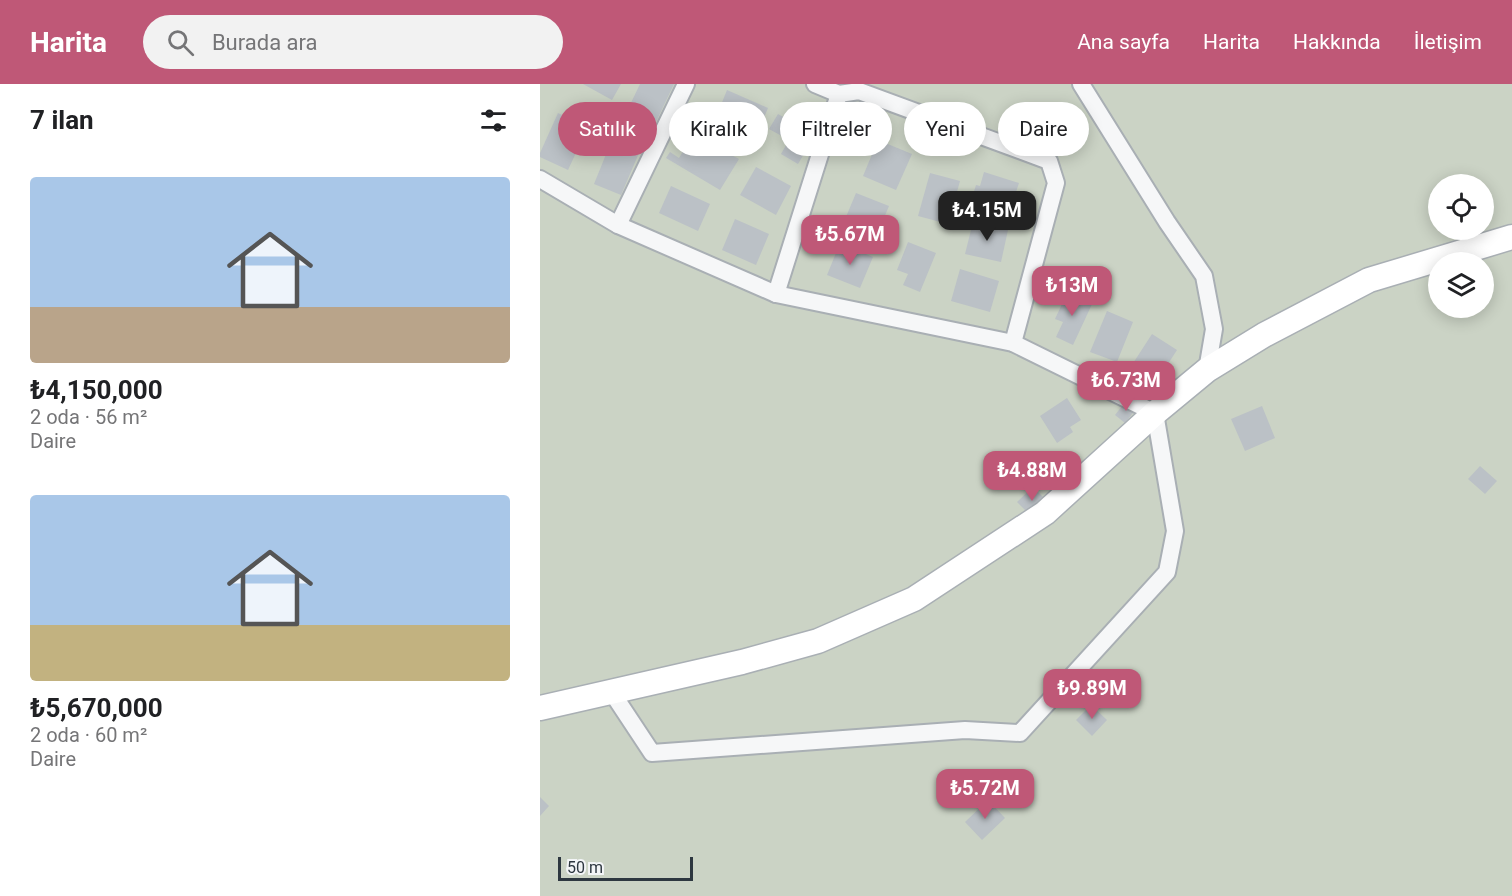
<!DOCTYPE html>
<html lang="tr">
<meta charset="utf-8">
<style>
:root{--surface:#fff;--page:#f2f2f2;--text:#202124;--muted:#757577;--accent:#bf5877}
body{margin:0;font-family:Roboto,sans-serif;background:var(--page);color:var(--text);height:100vh;display:flex;flex-direction:column;font-size:22px;white-space:nowrap}
*{box-sizing:border-box;margin:0}
p{font-size:20px;color:var(--muted)}
.icon{flex:none;width:33px;height:33px;fill:none;stroke:currentColor;stroke-width:2;stroke-linecap:round;stroke-linejoin:round}
.map{position:relative;flex:1;overflow:hidden}
.sheet{display:flex;flex-direction:column;background:var(--surface);width:540px}
.sheet>*{flex:none}
.guide{position:absolute;left:18px;top:18px;width:570px;height:54px;display:flex;gap:12px}
.tools{position:absolute;left:888px;top:90px;display:grid;gap:12px}
.tools a{display:grid;place-items:center;width:66px;height:66px;border-radius:50%;background:var(--surface);box-shadow:0 3px 15px #0003;font-size:30px}
.scale{position:absolute;left:18px;bottom:15px;width:135px;box-sizing:border-box;padding-left:6px;border:3px solid #2d3740;border-top:0;font-size:16px;line-height:21px;white-space:nowrap;color:#2d3740;-webkit-text-stroke:4px #f3f5f7;paint-order:stroke}
.price{position:absolute;translate:-50% -51px;padding:0 14px;border-radius:12px;background:var(--accent);color:#fff;font-size:20px;line-height:39px;filter:drop-shadow(0 2px 3px #0008)}
.price::after{content:'';position:absolute;left:50%;top:36px;width:18px;height:14px;margin-left:-9px;background:inherit;clip-path:polygon(0 0,100% 0,50% 100%)}
.price.selected{background:#222;color:#fff}
ul{padding:0;list-style:none}
li{display:grid;align-content:center;gap:12px;height:318px;padding:0 30px}
li span{display:grid;place-items:center;height:186px;border-radius:6px;color:#555}
li>.icon{margin-inline-start:auto}
span .icon{width:108px;height:108px;fill:#fffc;stroke-width:1}
li b{font-size:26px}
h2{display:flex;justify-content:space-between;align-items:center;height:72px;padding:0 30px;font-size:26px}
.pill{padding:0 21px;border-radius:27px;background:var(--surface);box-shadow:0 3px 15px #0003;font-size:21px;line-height:54px}
.pill.selected{background:var(--accent);color:#fff}
header{display:flex;align-items:center;gap:36px;box-sizing:border-box;height:84px;padding:0 30px;background:var(--accent);color:#fff}
header strong{font-size:28px}
nav{display:flex;gap:33px;margin-inline-start:auto;font-size:21px}
.search{width:420px;height:54px;background:var(--page);display:flex;align-items:center;gap:15px;box-sizing:border-box;padding:0 21px;border-radius:33px;color:var(--muted);font-size:22px}
main{display:flex;flex:1;min-height:0}
.map>svg:first-child{display:block}
.green{fill:#cbd3c5;fill-rule:evenodd}
.building{fill:#bbc1c6}
.lines{fill:none;stroke-linecap:round;stroke-linejoin:round}
.minor-casing{stroke:#a9afb4;stroke-width:20}
.secondary-casing{stroke:#a9afb4;stroke-width:27}
.minor{stroke:#f6f7f8;stroke-width:16}
.secondary{stroke:#fff;stroke-width:24}
</style>
<header>
<strong>Harita</strong>
<div class="search"><svg class="icon" aria-label="search" viewBox="0 0 24 24"><circle cx="10" cy="10" r="6"/><path d="M15 15l6 6"/></svg>Burada ara</div>
<nav><a>Ana sayfa</a><a>Harita</a><a>Hakkında</a><a>İletişim</a></nav>
</header>
<main>
<section class="sheet">
<h2>7 ilan<svg class="icon" aria-label="filters" viewBox="0 0 24 24"><path d="M4 7h16M4 17h16"/><circle cx="9" cy="7" r="2"/><circle cx="15" cy="17" r="2"/></svg></h2>
<ul>
<li><span style="background:linear-gradient(#a9c7e8 70%,#b9a48a 0)"><svg class="icon" aria-label="home" viewBox="0 0 24 24"><path d="M3 11l9-7 9 7M6 9v11h12V9"/></svg></span><div><b>₺4,150,000</b><p>2 oda · 56 m²</p><p>Daire</p></div></li>
<li><span style="background:linear-gradient(#a9c7e8 70%,#c2b280 0)"><svg class="icon" aria-label="home" viewBox="0 0 24 24"><path d="M3 11l9-7 9 7M6 9v11h12V9"/></svg></span><div><b>₺5,670,000</b><p>2 oda · 60 m²</p><p>Daire</p></div></li>
</ul>
</section>
<div class="map">
<svg width="972" height="812" viewBox="0 0 972 812">
<rect width="100%" height="100%" fill="#e3e7ea"/>
<path class="green" d="M0 0H972V812H0ZM898 100H944V146H898ZM898 178H944V224H898Z"/>
<g class="building">
<polygon points="43,0 81,0 72,16"/>
<polygon points="100,0 134,0 116,38 88,25"/>
<polygon points="187,6 228,24 215,55 174,38"/>
<polygon points="18,29 48,43 28,86 0,73 0,69"/>
<polygon points="238,30 275,51 258,80 241,70 249,56 229,45"/>
<polygon points="153,51 199,75 180,106 126,74 130,68 139,74"/>
<polygon points="338,56 372,70 356,106 323,92"/>
<polygon points="71,58 99,69 81,111 54,100"/>
<polygon points="216,83 251,102 236,131 200,111"/>
<polygon points="444,88 479,99 468,132 430,120 436,101 440,102"/>
<polygon points="390,89 420,97 408,140 378,132"/>
<polygon points="131,102 170,120 158,147 119,129"/>
<polygon points="316,109 349,122 336,153 303,140"/>
<polygon points="195,135 229,150 216,181 182,166"/>
<polygon points="433,138 468,146 461,178 425,170"/>
<polygon points="368,158 396,169 380,208 363,201 368,190 357,186"/>
<polygon points="300,159 333,173 320,204 287,191"/>
<polygon points="420,185 459,197 450,228 411,217"/>
<polygon points="528,207 553,218 533,261 516,253 523,238 515,235"/>
<polygon points="567,227 593,238 577,278 550,268"/>
<polygon points="612,250 637,266 613,303 588,287"/>
<polygon points="527,314 541,336 530,343 533,348 517,359 500,332"/>
<polygon points="586,317 596,325 585,339 575,331"/>
<polygon points="722,322 735,354 705,367 691,335"/>
<polygon points="940,382 957,397 945,410 928,395"/>
<polygon points="493,403 507,417 491,432 477,418"/>
<polygon points="551,621 567,636 552,652 536,636"/>
<polygon points="0,713 9,722 0,732"/>
<polygon points="448,716 465,734 442,756 425,738"/>
</g>
<g class="lines">
<defs>
<g id="minor">
<polyline points="275,0 299,10 319,7 509,77 516,99 473,259"/>
<polyline points="541,0 627,138 664,192 674,245 667,286"/>
<polyline points="0,95 78,141 236,210 473,259 615,329 635,447 627,488 480,649 425,646 112,669 71,607"/>
<polyline points="78,141 146,0"/>
<polyline points="236,210 299,10"/>
</g>
<polyline id="secondary" points="0,624 202,578 278,557 374,515 505,429 615,329 667,286 724,251 829,196 972,153"/>
</defs>
<use href="#minor" class="minor-casing"/>
<use href="#secondary" class="secondary-casing"/>
<use href="#minor" class="minor"/>
<use href="#secondary" class="secondary"/>
</g>
</svg>
<div class="tools">
<a><svg class="icon" aria-label="locate" viewBox="0 0 24 24"><circle cx="12" cy="12" r="6"/><path d="M12 2v4M12 18v4M2 12h4M18 12h4"/></svg></a>
<a><svg class="icon" aria-label="layers" viewBox="0 0 24 24"><path d="M12 4l9 5-9 5-9-5zM3 14l9 5 9-5"/></svg></a>
</div>
<div class="scale">50 m</div>
<b class="price selected" style="left:447px;top:158px">₺4.15M</b>
<b class="price" style="left:310px;top:182px">₺5.67M</b>
<b class="price" style="left:532px;top:233px">₺13M</b>
<b class="price" style="left:586px;top:328px">₺6.73M</b>
<b class="price" style="left:492px;top:418px">₺4.88M</b>
<b class="price" style="left:552px;top:636px">₺9.89M</b>
<b class="price" style="left:445px;top:736px">₺5.72M</b>
<div class="guide">
<a class="pill selected">Satılık</a>
<a class="pill">Kiralık</a>
<a class="pill">Filtreler</a>
<a class="pill">Yeni</a>
<a class="pill">Daire</a>
</div>
</div>
</main>
